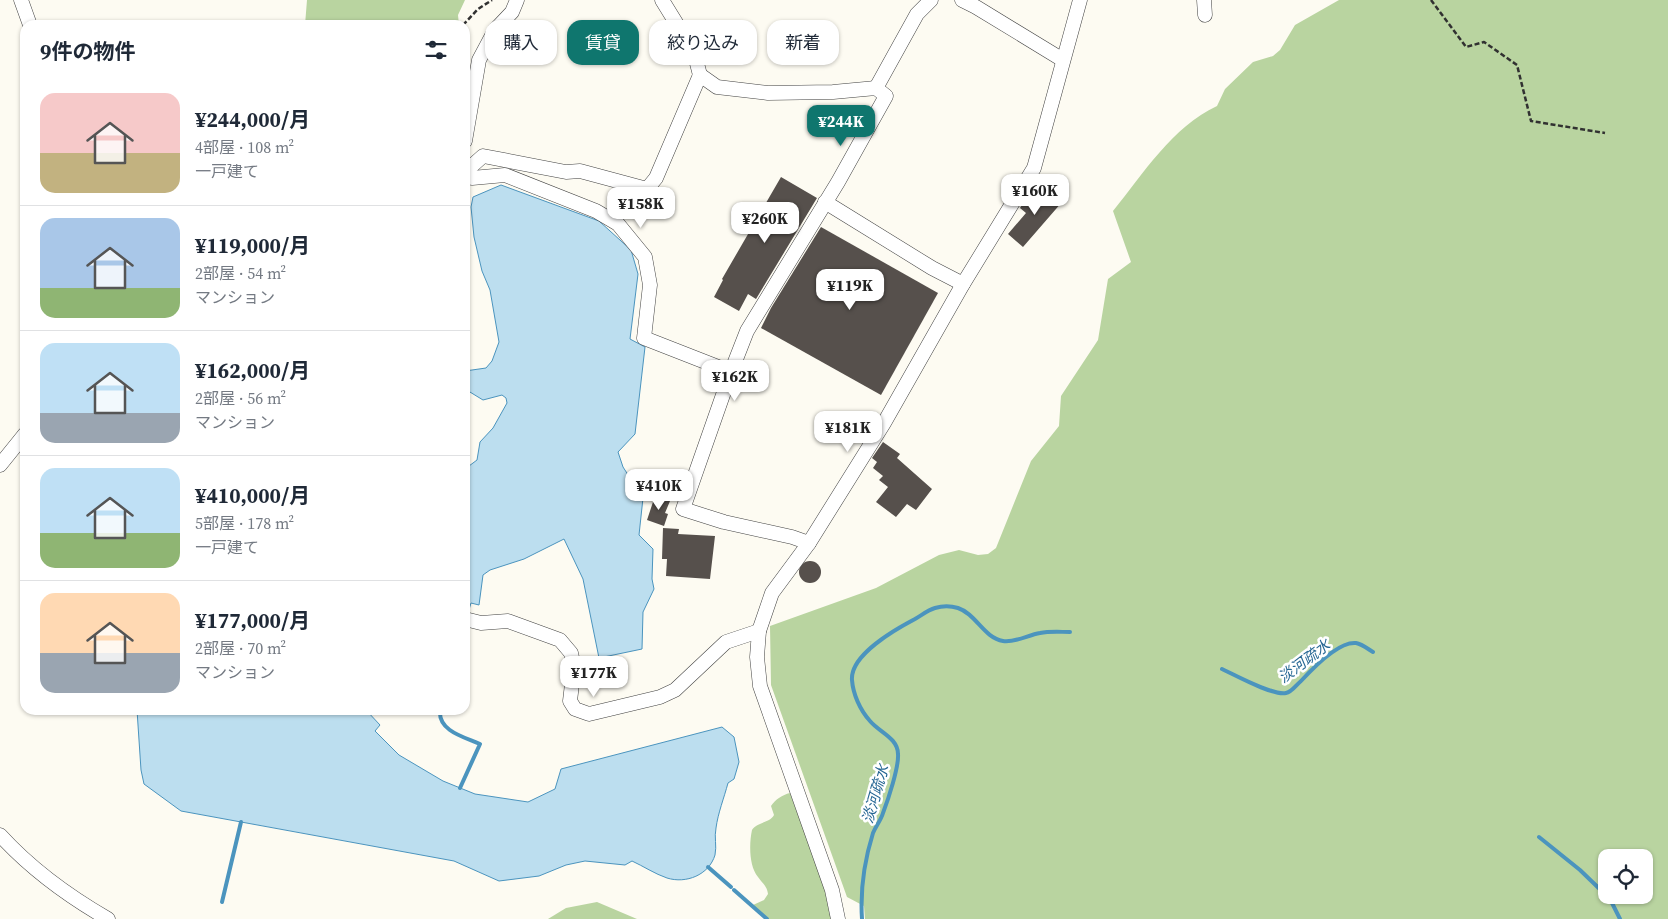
<!DOCTYPE html>
<html lang="ja">
<meta charset="utf-8">
<style>
:root{--surface:#fff;--page:#f2f2f3;--text:#1f2937;--muted:#747a83;--line:#e0e1e3;--accent:#0f766e}
body{margin:0;font-family:"Source Serif 4","Noto Sans JP",serif;background:var(--page);color:var(--text);height:100vh;display:flex;flex-direction:column;font-size:19px;white-space:nowrap}
*{box-sizing:border-box;margin:0}
p{font-size:16px;color:var(--muted)}
.icon{flex:none;width:28px;height:28px;fill:none;stroke:currentColor;stroke-width:2;stroke-linecap:round;stroke-linejoin:round}
.map{position:relative;flex:1;overflow:hidden}
.panel{position:absolute;left:20px;top:20px;width:450px;height:695px;display:flex;flex-direction:column;background:var(--surface);border-radius:15px;box-shadow:0 1px 4px #0004}
.panel>*{flex:none}
.hud{position:absolute;left:485px;top:20px;width:475px;height:45px;display:flex;gap:10px}
.controls{position:absolute;left:1598px;top:849px;display:grid;gap:10px}
.controls a{display:grid;place-items:center;width:55px;height:55px;border-radius:10px;background:var(--surface);box-shadow:0 1px 4px #0004;font-size:25px}
.price{position:absolute;translate:-50% -42px;padding:0 11px;border-radius:10px;background:#fff;color:#222;font-size:16px;line-height:32px;filter:drop-shadow(0 1px 2px #0008)}
.price::after{content:'';position:absolute;left:50%;top:30px;width:15px;height:11px;margin-left:-8px;background:inherit;clip-path:polygon(0 0,100% 0,50% 100%)}
.price.current{background:var(--accent);color:#fff}
ul{padding:0;list-style:none}
li{display:flex;align-items:center;gap:15px;height:125px;padding:0 20px}
li+li{border-top:1px solid var(--line)}
li span{display:grid;place-items:center;flex:none;width:140px;height:100px;border-radius:15px;color:#555}
li>.icon{margin-inline-start:auto}
span .icon{width:60px;height:60px;fill:#fffc;stroke-width:1}
li b{font-size:21px}
h2{display:flex;justify-content:space-between;align-items:center;height:60px;padding:0 20px;font-size:21px}
.chip{padding:0 18px;border-radius:15px;background:var(--surface);box-shadow:0 1px 4px #0004;font-size:18px;line-height:45px}
.chip.current{background:var(--accent);color:#fff}
.map>svg:first-child{display:block}
.forest{fill:#b9d4a0;fill-rule:evenodd}
.water{fill:#bcdeef;stroke:#4b94be}
.lines{fill:none;stroke-linecap:round;stroke-linejoin:round}
.stream{stroke:#4b94be;stroke-width:4}
.building{fill:#56504c}
.minor-casing{stroke:#424242;stroke-width:15}
.path{stroke:#313131;stroke-width:2.5;stroke-dasharray:5 2.5;stroke-linecap:butt}
.minor{stroke:#fff;stroke-width:14}
.labels{text-anchor:middle;dominant-baseline:central;stroke-width:5;stroke-linejoin:round;paint-order:stroke}
.water-label{font-size:15px;font-style:italic;fill:#256693;stroke:#fff}
</style>
<div class="map">
<svg width="1668" height="919" viewBox="0 0 1668 919">
<rect width="100%" height="100%" fill="#fdfbf2"/>
<g class="forest">
<polygon points="307,0 465,0 458,15 459,25 305,25"/>
<path d="M1339 0H1668V919H865L864 906 847 897 771 685 770 626 876 588 939 555 959 550 978 555 988 554 996 548 1031 461 1059 426 1061 396 1098 340 1108 279 1131 262 1113 211C1144 173 1172 127 1217 106L1225 89 1253 62 1273 56 1280 50 1295 25ZM1606 858H1644V895H1606Z"/>
<path d="M790 793 825 888 832 919H769L753 905 764 900 768 894C767 886 762 883 758 877 749 866 749 844 752 830 757 822 770 823 774 815L771 806C776 799 782 795 790 793Z"/>
<polygon points="597,902 637,919 548,919 566,908"/>
</g>
<g class="water">
<polygon points="501,185 599,221 631,250 638,274 630,339 645,347 635,434 618,452 623,467 643,498 639,535 653,549 652,579 654,589 643,612 642,649 599,658 583,579 564,539 524,559 490,570 483,575 479,605 471,603 468,613 465,612 465,469 477,460 480,442 493,428 507,403 506,398 502,395 483,400 465,389 465,371 486,368 492,361 499,342 490,290 482,271 474,237 471,207 473,197"/>
<path d="M137 710H366L380 725 375 731 399 755 443 781 475 794 528 802 555 789 561 769 722 727 734 737 739 762 734 779 728 783C724 798 718 813 716 828 714 837 717 846 715 855 709 875 686 884 667 878 655 874 643 866 632 861L625 865 585 861 566 865 539 876 499 881 454 861 181 811 144 784 141 770Z"/>
</g>
<g class="lines">
<g class="stream">
<path d="M1222 669C1235 675 1273 696 1286 693 1292 692 1296 685 1301 681 1312 669 1338 641 1356 643 1362 644 1368 649 1373 652"/>
<path d="M440 710C438 731 464 737 480 744L460 788"/>
<polyline points="1539,837 1580,870 1610,899 1620,919"/>
<polyline points="708,867 731,887"/>
<polyline points="734,890 767,919"/>
<polyline points="222,902 241,822"/>
<path d="M862 919C860 889 864 862 873 833 876 826 881 820 883 813 888 800 899 767 898 754 898 738 879 732 870 721 860 710 853 694 852 680 850 655 896 629 915 619 922 615 928 610 935 608 942 606 951 606 958 608 976 614 984 638 1003 641 1015 643 1028 635 1040 633 1050 631 1060 632 1070 632"/>
</g>
</g>
<g class="building">
<polygon points="781,177 817,198 756,299 748,294 739,311 714,297 723,280 722,279"/>
<polygon points="1060,187 1069,194 1023,247 1008,234 1026,213 1020,208 1030,192 1035,196 1036,195 1047,204"/>
<polygon points="821,227 938,293 881,395 761,328 771,308"/>
<polygon points="883,442 900,454 897,458 932,489 916,510 907,504 896,517 876,502 888,487 879,480 883,476 873,468 877,462 872,458"/>
<polygon points="655,496 670,501 665,513 668,514 664,526 647,520"/>
<polygon points="663,528 679,529 678,534 715,536 710,579 666,576 667,559 662,559"/>
<circle cx="810" cy="572" r="11"/>
</g>
<g class="lines">
<defs>
<g id="minor">
<polyline points="21,0 30,25"/>
<polyline points="662,0 694,52 700,75 717,87 768,93 833,92 876,88 886,96 838,182 747,331 731,372 683,509 724,522 792,537 809,543"/>
<polyline points="962,0 976,7 1063,60"/>
<polyline points="1204,0 1205,15"/>
<polyline points="876,88 917,14 931,0"/>
<polyline points="465,141 479,60 495,30 512,12 517,0"/>
<polyline points="465,172 483,156 566,172 580,171 647,189 656,178 700,75"/>
<polyline points="465,174 472,178 505,175 596,211 618,224 645,257 650,285 644,338 731,372"/>
<polyline points="825,202 932,268 963,284"/>
<polyline points="0,465 25,434"/>
<polyline points="465,619 481,623 508,621 560,640 571,653 574,667 570,701 575,709 589,714 660,697 675,690 726,642 759,631"/>
<path d="M0 835C31 869 68 896 108 919"/>
<polyline points="838,919 832,890 760,686 757,657 759,631 772,593 809,543 884,423 963,284 1034,168 1080,0"/>
</g>
</defs>
<use href="#minor" class="minor-casing"/>
<g class="path">
<polyline points="1431,0 1466,47 1484,42 1517,65 1531,121 1605,133"/>
<polyline points="463,25 478,9 492,0"/>
</g>
<use href="#minor" class="minor"/>
</g>
<g class="labels">
<g class="water-label">
<text transform="translate(1304 661) rotate(-37)">淡河疏水</text>
<text transform="translate(875 794) rotate(-74)">淡河疏水</text>
</g>
</g>
</svg>
<div class="controls">
<a><svg class="icon" aria-label="locate" viewBox="0 0 24 24"><circle cx="12" cy="12" r="6"/><path d="M12 2v4M12 18v4M2 12h4M18 12h4"/></svg></a>
</div>
<b class="price current" style="left:841px;top:147px">¥244K</b>
<b class="price" style="left:1035px;top:216px">¥160K</b>
<b class="price" style="left:641px;top:229px">¥158K</b>
<b class="price" style="left:765px;top:244px">¥260K</b>
<b class="price" style="left:850px;top:311px">¥119K</b>
<b class="price" style="left:735px;top:402px">¥162K</b>
<b class="price" style="left:848px;top:453px">¥181K</b>
<b class="price" style="left:659px;top:511px">¥410K</b>
<b class="price" style="left:594px;top:698px">¥177K</b>
<div class="hud">
<a class="chip">購入</a>
<a class="chip current">賃貸</a>
<a class="chip">絞り込み</a>
<a class="chip">新着</a>
</div>
<section class="panel">
<h2>9件の物件<svg class="icon" aria-label="filters" viewBox="0 0 24 24"><path d="M4 7h16M4 17h16"/><circle cx="9" cy="7" r="2"/><circle cx="15" cy="17" r="2"/></svg></h2>
<ul>
<li><span style="background:linear-gradient(#f6c9c9 60%,#c2b280 0)"><svg class="icon" aria-label="home" viewBox="0 0 24 24"><path d="M3 11l9-7 9 7M6 9v11h12V9"/></svg></span><div><b>¥244,000/月</b><p>4部屋 · 108 m²</p><p>一戸建て</p></div></li>
<li><span style="background:linear-gradient(#a9c7e8 70%,#8fb573 0)"><svg class="icon" aria-label="home" viewBox="0 0 24 24"><path d="M3 11l9-7 9 7M6 9v11h12V9"/></svg></span><div><b>¥119,000/月</b><p>2部屋 · 54 m²</p><p>マンション</p></div></li>
<li><span style="background:linear-gradient(#bfe0f5 70%,#9aa5b1 0)"><svg class="icon" aria-label="home" viewBox="0 0 24 24"><path d="M3 11l9-7 9 7M6 9v11h12V9"/></svg></span><div><b>¥162,000/月</b><p>2部屋 · 56 m²</p><p>マンション</p></div></li>
<li><span style="background:linear-gradient(#bfe0f5 65%,#8fb573 0)"><svg class="icon" aria-label="home" viewBox="0 0 24 24"><path d="M3 11l9-7 9 7M6 9v11h12V9"/></svg></span><div><b>¥410,000/月</b><p>5部屋 · 178 m²</p><p>一戸建て</p></div></li>
<li><span style="background:linear-gradient(#ffd9b3 60%,#9aa5b1 0)"><svg class="icon" aria-label="home" viewBox="0 0 24 24"><path d="M3 11l9-7 9 7M6 9v11h12V9"/></svg></span><div><b>¥177,000/月</b><p>2部屋 · 70 m²</p><p>マンション</p></div></li>
</ul>
</section>
</div>
